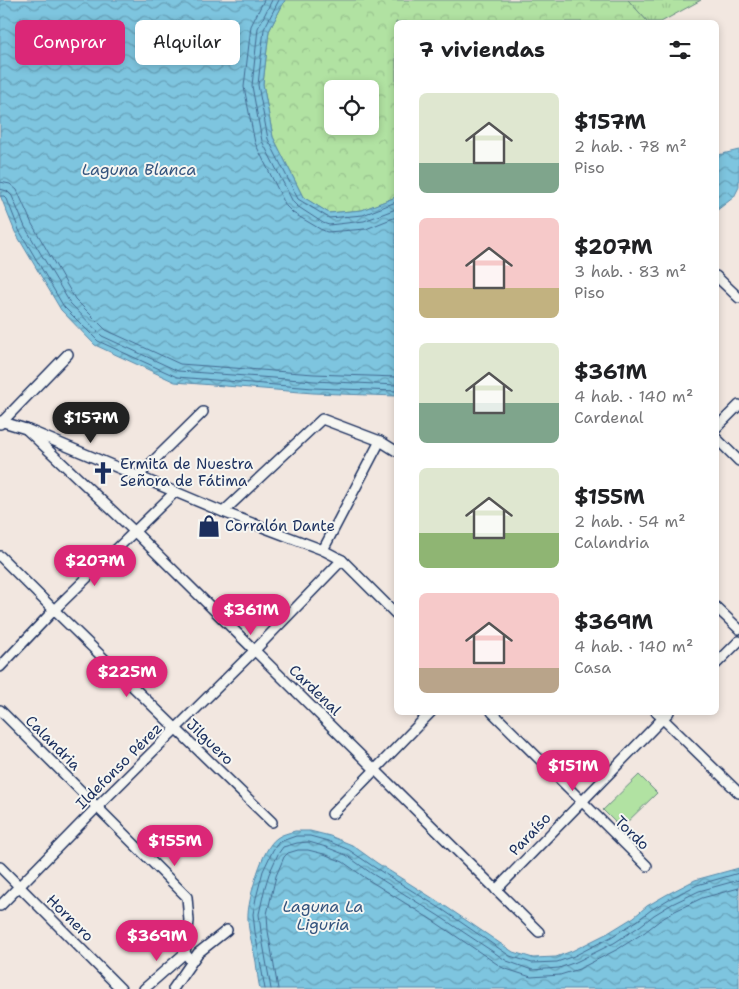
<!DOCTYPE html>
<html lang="es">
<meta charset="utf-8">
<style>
:root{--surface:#fff;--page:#f2f2f2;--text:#202124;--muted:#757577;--accent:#db2777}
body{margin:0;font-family:"Shantell Sans",sans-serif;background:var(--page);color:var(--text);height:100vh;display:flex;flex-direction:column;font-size:19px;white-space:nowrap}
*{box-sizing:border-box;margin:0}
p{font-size:16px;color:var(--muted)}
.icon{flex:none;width:28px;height:28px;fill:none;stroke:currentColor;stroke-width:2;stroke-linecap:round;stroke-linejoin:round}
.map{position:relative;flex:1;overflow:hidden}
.sheet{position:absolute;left:394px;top:20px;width:325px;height:695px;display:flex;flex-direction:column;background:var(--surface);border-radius:8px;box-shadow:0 2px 8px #0003}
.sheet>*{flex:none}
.guide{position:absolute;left:15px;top:20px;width:304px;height:45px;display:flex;gap:10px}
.buttons{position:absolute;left:324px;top:80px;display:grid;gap:10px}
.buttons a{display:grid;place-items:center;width:55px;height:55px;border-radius:8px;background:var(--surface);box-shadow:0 2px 8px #0003;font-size:25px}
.price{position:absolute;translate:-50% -42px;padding:0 11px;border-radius:18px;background:var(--accent);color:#fff;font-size:16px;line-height:32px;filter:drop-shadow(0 1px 2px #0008)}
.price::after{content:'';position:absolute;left:50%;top:30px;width:15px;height:11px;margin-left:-8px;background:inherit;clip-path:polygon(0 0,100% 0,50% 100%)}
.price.on{background:#222;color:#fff}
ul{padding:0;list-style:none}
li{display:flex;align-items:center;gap:15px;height:125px;padding:0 25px}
li span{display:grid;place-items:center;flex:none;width:140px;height:100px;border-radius:8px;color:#555}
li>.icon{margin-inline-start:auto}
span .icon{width:60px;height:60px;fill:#fffc;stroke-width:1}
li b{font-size:21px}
h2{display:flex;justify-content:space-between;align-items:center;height:60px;padding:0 25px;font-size:21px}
.chip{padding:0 18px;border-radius:8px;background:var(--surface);box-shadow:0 2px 8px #0003;font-size:18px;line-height:45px}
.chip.on{background:var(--accent);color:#fff}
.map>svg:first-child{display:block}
.grass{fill:url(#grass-tufts);stroke:#668880}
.forest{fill:url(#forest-crowns);stroke:#668880;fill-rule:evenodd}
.garden{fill:#b1e2a2;stroke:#668880}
.water{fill:url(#water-waves);stroke:#5689ab}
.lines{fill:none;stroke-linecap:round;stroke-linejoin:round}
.shore{stroke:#436b92;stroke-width:1}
.street-casing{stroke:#1b2f5e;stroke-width:12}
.street{stroke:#f6f6f2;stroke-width:9}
.labels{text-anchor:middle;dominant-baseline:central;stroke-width:4;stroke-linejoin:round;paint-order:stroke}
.poi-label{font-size:15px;fill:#1b2f5e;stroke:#f6f6f2;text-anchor:start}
.street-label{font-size:15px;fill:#1b2f5e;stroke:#f6f6f2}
.water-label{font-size:16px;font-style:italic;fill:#34547e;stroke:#f6f6f2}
</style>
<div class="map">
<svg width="739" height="989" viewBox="0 0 739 989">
<defs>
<pattern id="grass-tufts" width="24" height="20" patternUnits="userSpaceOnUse" patternTransform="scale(1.25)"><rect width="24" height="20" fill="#b1e2a2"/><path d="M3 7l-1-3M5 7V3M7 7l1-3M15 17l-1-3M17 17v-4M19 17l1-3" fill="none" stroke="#98c28e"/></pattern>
<pattern id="forest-crowns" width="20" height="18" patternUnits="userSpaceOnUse" patternTransform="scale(1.25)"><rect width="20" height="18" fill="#b1e2a2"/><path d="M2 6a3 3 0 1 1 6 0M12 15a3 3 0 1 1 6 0" fill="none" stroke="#98c28e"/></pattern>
<pattern id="water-waves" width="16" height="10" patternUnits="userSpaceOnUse" patternTransform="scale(1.25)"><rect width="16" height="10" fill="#7ec5df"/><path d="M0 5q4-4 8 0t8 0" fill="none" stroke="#66a0b8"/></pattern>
</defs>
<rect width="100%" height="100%" fill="#f2e7e0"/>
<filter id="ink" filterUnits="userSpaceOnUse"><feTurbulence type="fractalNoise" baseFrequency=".02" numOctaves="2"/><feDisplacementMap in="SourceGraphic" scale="10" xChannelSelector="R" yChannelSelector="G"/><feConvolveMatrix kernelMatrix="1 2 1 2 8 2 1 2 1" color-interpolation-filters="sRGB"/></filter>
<g filter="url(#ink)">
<polygon class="grass" points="628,0 701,0 661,22 648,22"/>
<path class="forest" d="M285 0H628L648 22H396V197L362 210 329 213 303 197 273 137 263 84 269 31ZM332 89H370V126H332Z"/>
<polygon class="garden" points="639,775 657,793 621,828 603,810"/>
<g class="water">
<polygon points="0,0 285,0 269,31 263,84 273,137 303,197 329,213 362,210 396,197 396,396 313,393 175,382 95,345 61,310 15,232 0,195"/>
<polygon points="739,150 739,187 734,197 716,211 716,152 718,155"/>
<path d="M295 831H310L330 836 352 845 377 863 445 906 513 952 533 958 556 957 572 951 608 933 634 917 647 906 666 895 695 880 739 868V989H260C258 980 257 971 256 962 253 946 247 929 248 913 250 894 262 848 277 838 282 834 289 833 295 831Z"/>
</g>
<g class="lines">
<g class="shore">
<polyline points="264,0 251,26 244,87 255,143 286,206 293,213 320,229 327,232 366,229 396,217"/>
<polyline points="272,0 258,28 252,86 262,141 293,202 297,206 323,223 329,225 364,221 396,209"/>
<polyline points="279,0 264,29 258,85 268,139 298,199 329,218 363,215 396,202"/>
<polyline points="0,182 10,184 17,190 32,224 75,299 106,330 180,364 314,374 396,377"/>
<polyline points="0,189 7,191 12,196 25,227 70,303 102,336 178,371 314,381 396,385"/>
<polyline points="0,196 4,196 7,199 19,230 64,307 98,341 177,377 313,388 396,391"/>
<polyline points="265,989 255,932 253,914 256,898 263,871 273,850 279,842 296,836 310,836 328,841 349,850 374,867 443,910 510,956 532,963 557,962 574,956 611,937 637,921 651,910 669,899 697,885 739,873"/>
<polyline points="271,989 261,932 259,914 265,887 269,874 278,854 283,847 297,843 309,842 326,847 346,855 371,873 439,916 507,961 532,970 559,968 576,962 614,943 640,926 654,915 672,904 699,891 739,880"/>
<polyline points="278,989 268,931 267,914 276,876 284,857 288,853 298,850 308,850 324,854 343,862 367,879 435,922 503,968 531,977 560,975 579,969 618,949 645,932 659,921 675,911 702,898 739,888"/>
</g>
<defs>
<g id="street">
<polyline points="716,276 739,298"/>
<polyline points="0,421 26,429 223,512 323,550 342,560 396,614"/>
<polyline points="0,424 68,354"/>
<polyline points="716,428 739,405"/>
<polyline points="26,429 135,532 539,932"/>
<polyline points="716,438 739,461"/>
<polyline points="138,476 203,412"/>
<polyline points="223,512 322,419 380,441 396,451"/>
<polyline points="323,550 380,441"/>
<polyline points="0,556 54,610 272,822"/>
<polyline points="716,607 739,629"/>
<polyline points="716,664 739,641"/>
<polyline points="0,667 54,610 175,492"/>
<polyline points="0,710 187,897 189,921 185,953 191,961"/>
<polyline points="492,712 647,866"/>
<polyline points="656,712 739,793"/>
<polyline points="332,814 431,712"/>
<polyline points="0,867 121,989"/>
<polyline points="496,890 669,712"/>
<polyline points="0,906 98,806 254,651 342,560"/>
<polyline points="144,989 185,953"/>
<polyline points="173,989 198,953 227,930"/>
</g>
</defs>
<use href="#street" class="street-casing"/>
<use href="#street" class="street"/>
</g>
</g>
<defs>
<symbol id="church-bare" viewBox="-9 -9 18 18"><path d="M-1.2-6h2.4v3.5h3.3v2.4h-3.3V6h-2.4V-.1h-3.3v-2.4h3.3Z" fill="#1b2f5e" stroke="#f6f6f2" stroke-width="2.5" paint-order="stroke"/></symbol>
<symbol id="shop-bare" viewBox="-9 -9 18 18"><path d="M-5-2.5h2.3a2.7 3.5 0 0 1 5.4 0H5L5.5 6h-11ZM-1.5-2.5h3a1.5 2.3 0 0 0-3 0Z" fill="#1b2f5e" stroke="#f6f6f2" stroke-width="2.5" paint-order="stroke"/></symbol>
</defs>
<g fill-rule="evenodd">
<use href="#church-bare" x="87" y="457" width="32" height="32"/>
<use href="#shop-bare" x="193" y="510" width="32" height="32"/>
</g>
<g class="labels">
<g class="poi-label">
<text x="120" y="464">Ermita de Nuestra<tspan x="120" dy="17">Señora de Fátima</tspan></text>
<text x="225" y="526">Corralón Dante</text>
</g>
<g class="street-label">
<text transform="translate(315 690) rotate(44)">Cardenal</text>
<text transform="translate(210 742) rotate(44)">Jilguero</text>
<text transform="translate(53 743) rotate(45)">Calandria</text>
<text transform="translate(119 766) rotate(-45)">Ildefonso Pérez</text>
<text transform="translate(632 833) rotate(44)">Tordo</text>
<text transform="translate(530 834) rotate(-46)">Paraíso</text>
<text transform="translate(70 918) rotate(45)">Hornero</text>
</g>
<g class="water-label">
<text x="139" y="169">Laguna Blanca</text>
<text x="323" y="906">Laguna La<tspan x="323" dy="18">Liguria</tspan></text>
</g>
</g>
</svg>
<div class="buttons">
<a><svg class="icon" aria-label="locate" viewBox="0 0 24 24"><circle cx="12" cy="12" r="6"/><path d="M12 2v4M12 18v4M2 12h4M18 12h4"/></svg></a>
</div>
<b class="price on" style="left:91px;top:444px">$157M</b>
<b class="price" style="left:95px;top:587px">$207M</b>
<b class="price" style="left:251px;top:636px">$361M</b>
<b class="price" style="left:127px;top:698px">$225M</b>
<b class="price" style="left:573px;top:792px">$151M</b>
<b class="price" style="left:175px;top:867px">$155M</b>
<b class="price" style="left:157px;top:962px">$369M</b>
<div class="guide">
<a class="chip on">Comprar</a>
<a class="chip">Alquilar</a>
</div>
<section class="sheet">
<h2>7 viviendas<svg class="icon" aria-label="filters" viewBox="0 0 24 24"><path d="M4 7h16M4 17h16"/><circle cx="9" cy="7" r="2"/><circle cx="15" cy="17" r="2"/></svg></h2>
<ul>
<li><span style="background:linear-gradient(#dfe7d0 70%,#7fa58c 0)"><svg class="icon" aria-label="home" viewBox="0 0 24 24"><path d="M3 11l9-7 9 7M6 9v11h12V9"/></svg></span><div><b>$157M</b><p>2 hab. · 78 m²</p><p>Piso</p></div></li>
<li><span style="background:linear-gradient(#f6c9c9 70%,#c2b280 0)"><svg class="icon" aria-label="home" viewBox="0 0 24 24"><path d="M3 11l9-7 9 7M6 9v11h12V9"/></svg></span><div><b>$207M</b><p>3 hab. · 83 m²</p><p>Piso</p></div></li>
<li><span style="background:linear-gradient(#dfe7d0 60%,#7fa58c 0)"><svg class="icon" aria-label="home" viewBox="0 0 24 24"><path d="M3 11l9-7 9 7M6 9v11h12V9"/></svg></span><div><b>$361M</b><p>4 hab. · 140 m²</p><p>Cardenal</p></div></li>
<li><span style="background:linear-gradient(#dfe7d0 65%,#8fb573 0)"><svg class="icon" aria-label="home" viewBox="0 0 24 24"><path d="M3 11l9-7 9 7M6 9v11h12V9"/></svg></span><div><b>$155M</b><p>2 hab. · 54 m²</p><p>Calandria</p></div></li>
<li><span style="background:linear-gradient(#f6c9c9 75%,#b9a48a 0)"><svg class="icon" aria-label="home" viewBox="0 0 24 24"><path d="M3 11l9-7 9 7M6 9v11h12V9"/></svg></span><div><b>$369M</b><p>4 hab. · 140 m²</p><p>Casa</p></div></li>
</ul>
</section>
</div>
